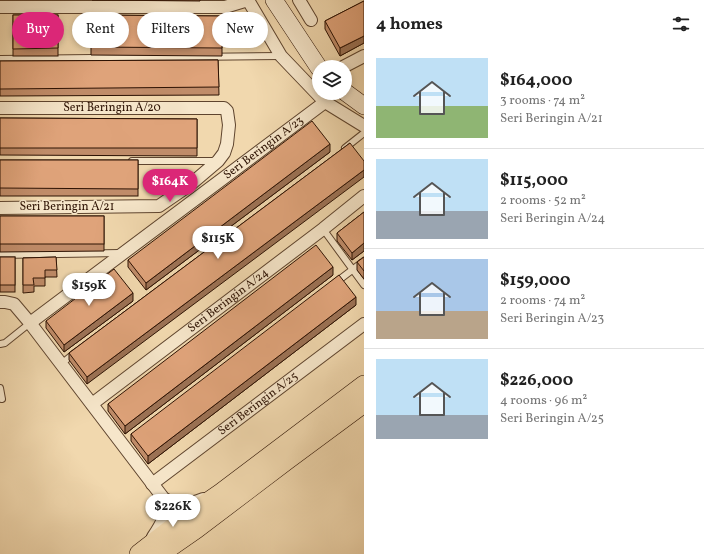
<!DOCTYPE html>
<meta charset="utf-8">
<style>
:root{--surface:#fff;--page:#f2f2f2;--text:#222;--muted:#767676;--line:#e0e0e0;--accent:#db2777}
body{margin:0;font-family:Vollkorn,serif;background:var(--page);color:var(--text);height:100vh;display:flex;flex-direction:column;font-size:15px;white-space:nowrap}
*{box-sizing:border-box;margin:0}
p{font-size:13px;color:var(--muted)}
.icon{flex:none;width:22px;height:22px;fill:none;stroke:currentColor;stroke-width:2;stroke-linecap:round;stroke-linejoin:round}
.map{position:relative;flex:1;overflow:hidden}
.panel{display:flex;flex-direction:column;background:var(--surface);width:340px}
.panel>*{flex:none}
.banner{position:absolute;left:12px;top:12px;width:292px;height:36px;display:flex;gap:8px}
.tools{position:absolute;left:312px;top:60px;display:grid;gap:8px}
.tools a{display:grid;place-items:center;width:40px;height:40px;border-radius:50%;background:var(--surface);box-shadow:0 2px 6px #0003;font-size:20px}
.price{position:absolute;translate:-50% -34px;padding:0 9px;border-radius:14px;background:#fff;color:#222;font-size:13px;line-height:26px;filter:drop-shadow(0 1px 2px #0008)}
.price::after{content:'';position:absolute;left:50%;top:24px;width:12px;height:9px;margin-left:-6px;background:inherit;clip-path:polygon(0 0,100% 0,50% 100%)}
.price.active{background:var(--accent);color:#fff}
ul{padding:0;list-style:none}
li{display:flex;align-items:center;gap:12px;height:100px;padding:0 12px}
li+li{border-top:1px solid var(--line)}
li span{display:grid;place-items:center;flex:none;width:112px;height:80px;border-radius:0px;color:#555}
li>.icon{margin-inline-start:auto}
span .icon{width:48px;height:48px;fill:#fffc;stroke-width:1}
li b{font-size:17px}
h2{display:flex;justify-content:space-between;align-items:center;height:48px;padding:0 12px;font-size:17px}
.tag{padding:0 14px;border-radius:18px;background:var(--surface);box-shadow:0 2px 6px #0003;font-size:14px;line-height:36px}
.tag.active{background:var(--accent);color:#fff}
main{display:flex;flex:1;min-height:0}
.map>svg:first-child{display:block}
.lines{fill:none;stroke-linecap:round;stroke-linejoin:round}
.lane-casing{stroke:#5e442e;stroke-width:8}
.street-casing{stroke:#5e442e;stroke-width:14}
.secondary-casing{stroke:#2d1203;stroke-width:18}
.primary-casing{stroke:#2d1203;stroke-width:20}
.lane{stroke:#f6e6ca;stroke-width:6}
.street{stroke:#f6e6ca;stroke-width:12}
.secondary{stroke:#f6e6ca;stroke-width:17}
.primary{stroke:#f1d8ae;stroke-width:19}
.wall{fill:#c08c69;stroke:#2d1203}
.shaded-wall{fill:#9c7255;stroke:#2d1203}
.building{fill:#dfa37a;stroke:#2d1203}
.labels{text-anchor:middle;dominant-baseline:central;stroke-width:3;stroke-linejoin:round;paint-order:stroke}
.street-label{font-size:12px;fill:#2d1203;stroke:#f6e6ca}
</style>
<main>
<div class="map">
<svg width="364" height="554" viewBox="0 0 364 554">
<rect width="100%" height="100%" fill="#f1d8ae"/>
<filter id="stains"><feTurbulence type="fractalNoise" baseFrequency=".005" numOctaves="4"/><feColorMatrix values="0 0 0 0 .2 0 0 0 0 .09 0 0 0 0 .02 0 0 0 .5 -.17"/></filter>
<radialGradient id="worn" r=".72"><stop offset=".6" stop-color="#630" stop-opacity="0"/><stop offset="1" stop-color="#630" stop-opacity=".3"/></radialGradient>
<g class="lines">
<defs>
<g id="lane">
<polyline points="0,59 281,56"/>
<polyline points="345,148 364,133"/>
<polyline points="132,161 216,161"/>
<polyline points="323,229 364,285"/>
<polyline points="0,255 120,253"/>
<polyline points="335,283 364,261"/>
<polyline points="0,344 5,343 30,323"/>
<polyline points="61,364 76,352"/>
<polyline points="0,388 2,399"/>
</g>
<g id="street">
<polyline points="248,0 281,56 325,102 364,126"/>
<polyline points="299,0 311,20"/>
<polyline points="0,7 225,7 248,0"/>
<polyline points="343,67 364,56"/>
<path id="s1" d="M0 108H224L227 111 229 125 227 144 224 153 218 161 191 184 159 206 0 208"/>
<path d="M0 302H5L14 304 30 323 164 499C180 506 187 505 203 499"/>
<path id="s2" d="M30 323 325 102"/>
<path id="s3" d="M92 404 323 229 364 196"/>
<path id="s4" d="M152 484 364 324"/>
<path d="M153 537C163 522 166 517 164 499"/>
</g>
<g id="secondary">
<polyline points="274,0 319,68"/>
<polyline points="345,92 364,106"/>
</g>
<g id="primary">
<polyline points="139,554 189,515 221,493 364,385"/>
<polyline points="160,554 196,529 287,460 364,403"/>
</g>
</defs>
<use href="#lane" class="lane-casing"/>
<use href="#street" class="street-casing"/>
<use href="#secondary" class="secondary-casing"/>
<use href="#primary" class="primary-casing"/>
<use href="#lane" class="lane"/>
<use href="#street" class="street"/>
<use href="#secondary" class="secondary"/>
<use href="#primary" class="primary"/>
</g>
<g class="wall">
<polygon points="92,0 200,0 200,1"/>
<polygon points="364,1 364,43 340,56 325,29 325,21"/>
<rect x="13" y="15" width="45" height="41"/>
<polygon points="91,15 222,16 222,56 91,55"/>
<polygon points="218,60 219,95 0,96 0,61"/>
<polygon points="0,118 197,119 197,156 0,155"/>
<polygon points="350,143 87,384 69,360 69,353"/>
<polygon points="330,152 146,290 128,267 128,260"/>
<rect x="0" y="160" width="138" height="36"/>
<polygon points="364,212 364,251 352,260 337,241 337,233"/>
<polygon points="0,216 104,216 104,251 0,252"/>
<rect x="0" y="257" width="15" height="35"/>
<polygon points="56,257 57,277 45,277 45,286 34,286 34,292 23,293 23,258"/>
<polygon points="364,257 364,279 357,270 357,262"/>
<polygon points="333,275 125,434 108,411 108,404"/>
<polygon points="133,301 64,352 46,328 46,321"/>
<polygon points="356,305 148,464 131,441 131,434"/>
</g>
<g class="shaded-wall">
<polygon points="364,36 364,43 340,56 340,48"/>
<polygon points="330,144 330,152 146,290 146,283"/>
<polygon points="364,170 364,177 87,384 87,377"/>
<polygon points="364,243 364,251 352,260 352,253"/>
<polygon points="333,267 333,275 125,434 125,426"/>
<polygon points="133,293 133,301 64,352 64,345"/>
<polygon points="356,297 356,305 148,464 148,456"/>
</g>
<g class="building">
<polygon points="364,1 364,36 340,48 325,21"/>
<polygon points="13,15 58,15 58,48 13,49"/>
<polygon points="91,15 222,16 222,48 91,47"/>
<polygon points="218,60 219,87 0,89 0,61"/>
<polygon points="0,118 197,119 197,148 0,148"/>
<polygon points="312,121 330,144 146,283 128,260"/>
<polygon points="350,143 364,161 364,170 87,377 69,353"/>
<polygon points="0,160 138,160 138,189 0,188"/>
<polygon points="364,212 364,243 352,253 337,233"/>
<rect x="0" y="216" width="104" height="28"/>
<polygon points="316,245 333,267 125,426 108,404"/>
<rect x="0" y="257" width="15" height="28"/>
<polygon points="56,257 57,270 45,270 45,278 33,278 34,285 23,285 23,258"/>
<polygon points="364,257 364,271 357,262"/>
<polygon points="114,269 133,293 64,345 46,321"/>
<polygon points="339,275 356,297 148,456 131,434"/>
</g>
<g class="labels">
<g class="street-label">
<text stroke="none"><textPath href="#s1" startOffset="112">Seri Beringin A/20</textPath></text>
<text stroke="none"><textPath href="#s2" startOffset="292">Seri Beringin A/23</textPath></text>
<text x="67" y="207">Seri Beringin A/21</text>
<text stroke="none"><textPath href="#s3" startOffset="171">Seri Beringin A/24</textPath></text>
<text stroke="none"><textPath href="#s4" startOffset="133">Seri Beringin A/25</textPath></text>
</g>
</g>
<rect width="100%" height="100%" filter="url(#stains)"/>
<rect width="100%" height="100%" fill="url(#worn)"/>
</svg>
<div class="tools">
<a><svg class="icon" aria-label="layers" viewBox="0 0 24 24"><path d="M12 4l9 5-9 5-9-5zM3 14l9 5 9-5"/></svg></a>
</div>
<b class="price active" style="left:170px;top:203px">$164K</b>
<b class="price" style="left:218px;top:260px">$115K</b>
<b class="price" style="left:89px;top:307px">$159K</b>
<b class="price" style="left:173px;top:528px">$226K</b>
<div class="banner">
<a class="tag active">Buy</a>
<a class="tag">Rent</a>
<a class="tag">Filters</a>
<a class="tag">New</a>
</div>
</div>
<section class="panel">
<h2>4 homes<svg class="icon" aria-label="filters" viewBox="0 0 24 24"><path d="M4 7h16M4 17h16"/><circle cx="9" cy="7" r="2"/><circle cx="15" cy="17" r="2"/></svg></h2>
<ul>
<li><span style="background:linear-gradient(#bfe0f5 60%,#8fb573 0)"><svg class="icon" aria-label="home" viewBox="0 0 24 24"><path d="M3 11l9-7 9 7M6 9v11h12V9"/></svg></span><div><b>$164,000</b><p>3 rooms · 74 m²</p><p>Seri Beringin A/21</p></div></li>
<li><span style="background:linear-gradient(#bfe0f5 65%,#9aa5b1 0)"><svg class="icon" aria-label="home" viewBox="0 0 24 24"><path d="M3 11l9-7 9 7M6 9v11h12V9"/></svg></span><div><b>$115,000</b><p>2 rooms · 52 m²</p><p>Seri Beringin A/24</p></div></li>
<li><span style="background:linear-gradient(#a9c7e8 65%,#b9a48a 0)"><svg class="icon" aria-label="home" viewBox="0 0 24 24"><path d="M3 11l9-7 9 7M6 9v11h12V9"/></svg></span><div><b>$159,000</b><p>2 rooms · 74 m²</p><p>Seri Beringin A/23</p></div></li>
<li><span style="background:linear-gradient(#bfe0f5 70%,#9aa5b1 0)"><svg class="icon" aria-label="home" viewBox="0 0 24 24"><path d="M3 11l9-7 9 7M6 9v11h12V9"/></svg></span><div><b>$226,000</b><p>4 rooms · 96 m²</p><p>Seri Beringin A/25</p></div></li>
</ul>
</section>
</main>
